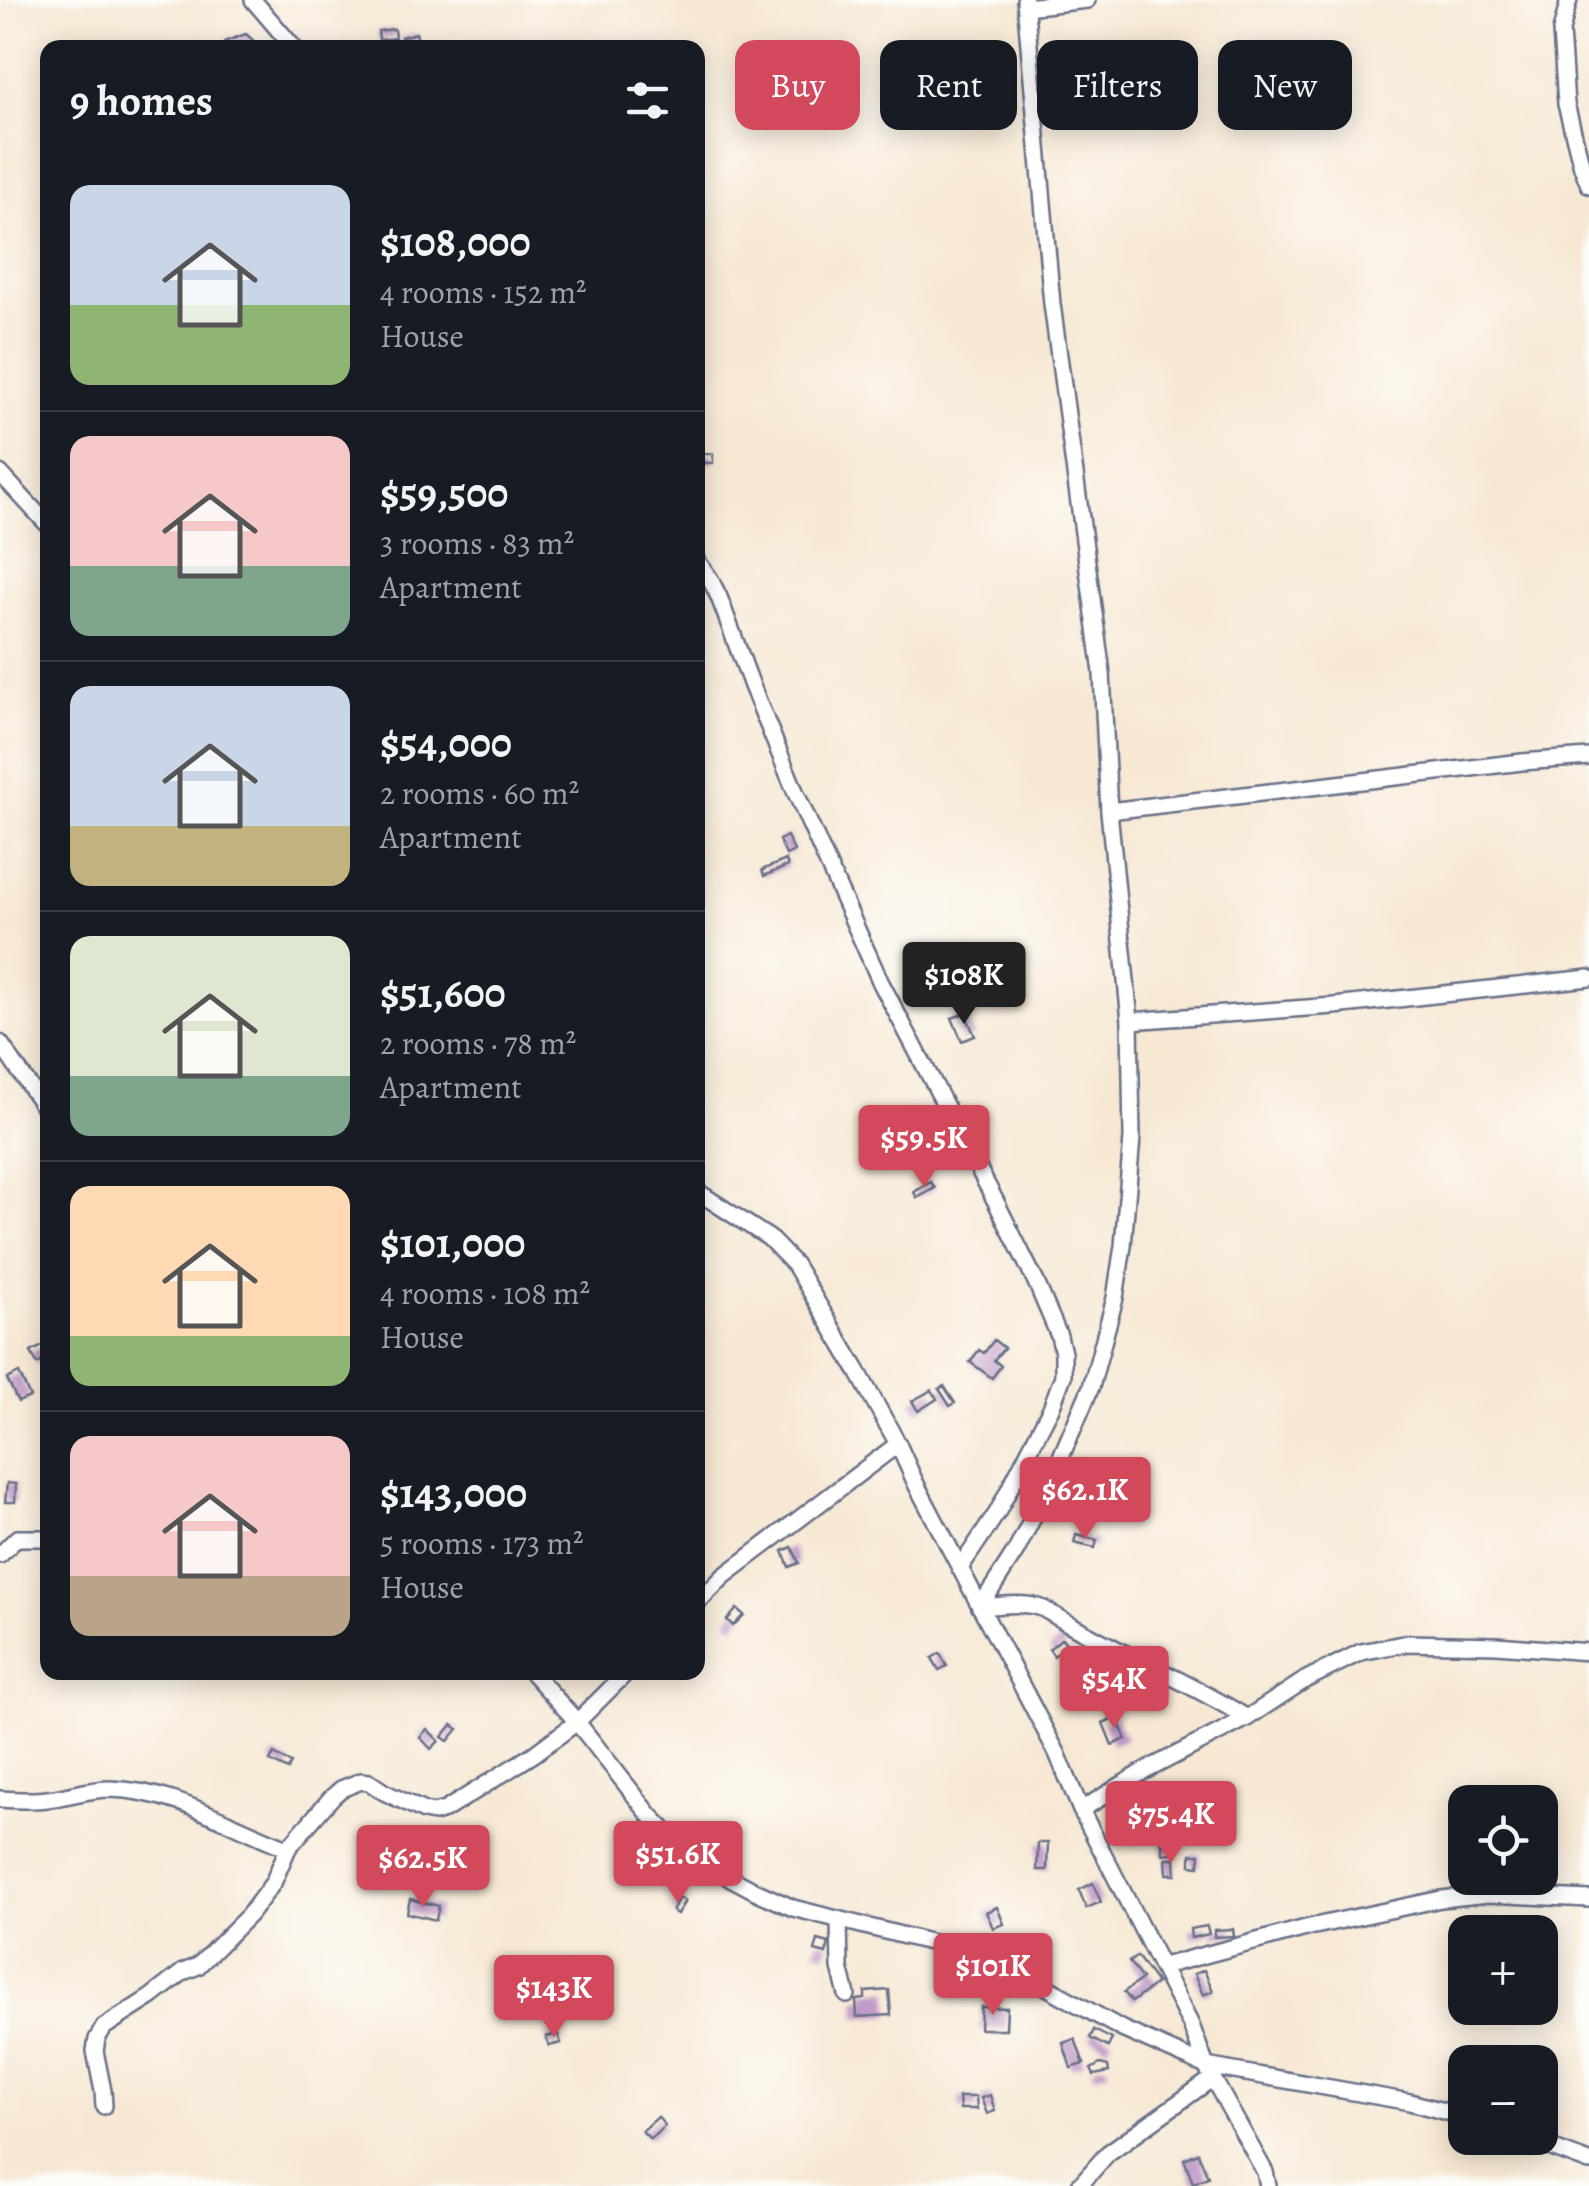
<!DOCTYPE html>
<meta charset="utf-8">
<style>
:root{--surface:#171b24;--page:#242831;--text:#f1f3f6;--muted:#9ea1a6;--line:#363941;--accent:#d1495b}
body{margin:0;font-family:Alegreya,serif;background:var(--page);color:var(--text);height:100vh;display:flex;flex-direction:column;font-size:38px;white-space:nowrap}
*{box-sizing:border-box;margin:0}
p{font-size:32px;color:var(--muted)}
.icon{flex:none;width:55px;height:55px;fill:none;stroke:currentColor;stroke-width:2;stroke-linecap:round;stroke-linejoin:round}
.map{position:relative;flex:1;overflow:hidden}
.side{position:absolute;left:40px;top:40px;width:665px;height:1640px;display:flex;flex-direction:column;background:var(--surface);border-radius:20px;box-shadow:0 5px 25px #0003}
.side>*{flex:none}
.guide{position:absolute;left:735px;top:40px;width:702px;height:90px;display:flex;gap:20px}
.buttons{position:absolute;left:1448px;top:1785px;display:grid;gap:20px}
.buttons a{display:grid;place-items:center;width:110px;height:110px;border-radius:20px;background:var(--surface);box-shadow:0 5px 25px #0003;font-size:50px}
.price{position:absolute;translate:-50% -85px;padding:0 22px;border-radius:10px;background:var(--accent);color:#fff;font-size:32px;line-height:65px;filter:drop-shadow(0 2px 5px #0008)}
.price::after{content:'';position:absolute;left:50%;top:60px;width:30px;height:22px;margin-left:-15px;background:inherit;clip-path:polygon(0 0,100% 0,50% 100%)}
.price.active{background:#222;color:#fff}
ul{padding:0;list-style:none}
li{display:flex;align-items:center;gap:30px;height:250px;padding:0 30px}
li+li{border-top:2px solid var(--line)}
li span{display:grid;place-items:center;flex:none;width:280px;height:200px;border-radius:20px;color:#555}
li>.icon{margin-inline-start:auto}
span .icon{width:120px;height:120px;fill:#fffc;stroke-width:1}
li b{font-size:42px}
h2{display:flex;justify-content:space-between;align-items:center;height:120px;padding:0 30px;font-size:42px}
.tag{padding:0 35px;border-radius:20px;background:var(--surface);box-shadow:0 5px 25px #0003;font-size:35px;line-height:90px}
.tag.active{background:var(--accent);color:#fff}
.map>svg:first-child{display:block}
.building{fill:#bf97c7}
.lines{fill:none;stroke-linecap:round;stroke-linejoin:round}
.street-casing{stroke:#687087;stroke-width:20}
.street{stroke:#fff;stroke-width:15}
</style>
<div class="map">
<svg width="1589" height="2186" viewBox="0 0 1589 2186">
<rect width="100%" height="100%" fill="#fdfcf7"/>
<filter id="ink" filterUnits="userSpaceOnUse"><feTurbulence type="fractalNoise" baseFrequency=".01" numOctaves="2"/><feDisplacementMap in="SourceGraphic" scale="20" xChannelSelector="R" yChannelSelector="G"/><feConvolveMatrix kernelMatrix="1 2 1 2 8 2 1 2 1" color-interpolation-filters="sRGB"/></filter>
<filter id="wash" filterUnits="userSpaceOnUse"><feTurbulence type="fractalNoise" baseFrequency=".0048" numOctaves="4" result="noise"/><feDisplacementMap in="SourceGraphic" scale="40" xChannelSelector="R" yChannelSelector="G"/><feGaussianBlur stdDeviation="2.25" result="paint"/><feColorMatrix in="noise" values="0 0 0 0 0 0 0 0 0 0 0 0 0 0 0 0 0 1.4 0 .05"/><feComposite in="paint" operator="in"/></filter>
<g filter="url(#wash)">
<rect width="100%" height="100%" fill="#f7e8d4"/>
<g id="blocks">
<g class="building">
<polygon points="394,29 395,38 379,40 378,31"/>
<polygon points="416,33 420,48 403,48 401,37"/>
<polygon points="246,34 257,44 250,48 228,48 224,42"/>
<rect x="699" y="454" width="14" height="9"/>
<polygon points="787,836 794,851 786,855 779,840"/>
<polygon points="786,860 788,866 764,876 762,870"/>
<polygon points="965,1013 975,1036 962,1041 952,1018"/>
<polygon points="931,1182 935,1188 917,1198 914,1192"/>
<polygon points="994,1340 1004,1348 994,1360 1001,1366 992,1378 970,1362 979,1350 984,1353"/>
<polygon points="48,1343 48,1359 37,1364 31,1352"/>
<polygon points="19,1373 30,1397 18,1402 7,1379"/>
<polygon points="944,1386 955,1403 950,1406 939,1389"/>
<polygon points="932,1390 937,1399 918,1411 912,1401"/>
<polygon points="7,1483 16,1484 15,1502 5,1502"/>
<polygon points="1076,1535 1097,1540 1095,1548 1074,1543"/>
<polygon points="792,1547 799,1563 789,1567 783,1551"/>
<polygon points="737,1609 744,1615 733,1626 727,1620"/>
<polygon points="1062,1638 1067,1645 1054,1656 1049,1649"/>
<polygon points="940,1653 947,1666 939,1670 932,1658"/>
<polygon points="1116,1717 1126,1739 1112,1745 1103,1723"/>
<polygon points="452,1725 458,1729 448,1741 442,1737"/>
<polygon points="427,1729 439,1741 431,1749 420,1737"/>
<polygon points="274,1754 291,1763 288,1770 270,1761"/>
<polygon points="1162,1841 1172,1841 1173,1853 1163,1854"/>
<polygon points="1038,1843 1048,1843 1047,1870 1037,1870"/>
<polygon points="1191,1854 1200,1854 1199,1866 1191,1865"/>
<polygon points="1166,1858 1175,1858 1176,1874 1167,1874"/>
<polygon points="1093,1883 1101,1902 1086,1908 1079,1890"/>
<polygon points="679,1897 685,1901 677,1914 672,1911"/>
<polygon points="410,1899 439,1906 436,1920 407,1913"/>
<polygon points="997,1907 1004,1924 993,1928 986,1912"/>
<polygon points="1207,1926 1209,1934 1191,1938 1190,1929"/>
<polygon points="1233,1929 1234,1936 1214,1937 1214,1930"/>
<polygon points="818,1940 829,1943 826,1954 815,1951"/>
<polygon points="1030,1945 1033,1954 1024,1958 1021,1948"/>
<polygon points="1137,1956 1157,1983 1132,2002 1124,1992 1142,1979 1129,1962"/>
<polygon points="1204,1970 1213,1991 1203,1995 1194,1974"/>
<polygon points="976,1985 988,1986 988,1994 976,1994"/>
<polygon points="889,1990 891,2015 857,2017 856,2000 865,1999 865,1992"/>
<polygon points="981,2007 1007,2008 1006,2029 980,2029"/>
<polygon points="1094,2030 1112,2039 1108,2047 1090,2038"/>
<polygon points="558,2034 561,2043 549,2046 546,2037"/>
<polygon points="1075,2039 1084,2064 1071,2068 1063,2043"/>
<polygon points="1100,2064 1108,2066 1109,2072 1094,2075 1091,2069"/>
<polygon points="990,2095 995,2111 987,2114 981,2098"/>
<polygon points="959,2097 976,2097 977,2109 960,2109"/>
<polygon points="658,2117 665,2126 650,2139 642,2131"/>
<polygon points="1198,2153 1208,2177 1193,2183 1184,2159"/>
</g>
</g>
</g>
<g filter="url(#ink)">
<use href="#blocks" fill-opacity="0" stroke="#687087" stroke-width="2.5"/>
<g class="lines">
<defs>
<g id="street">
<polyline points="253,0 294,48"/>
<polyline points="1569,0 1561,31 1566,104 1582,167 1589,185"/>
<polyline points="1026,7 1087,0"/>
<polyline points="0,473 48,525"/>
<polyline points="698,562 710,579 719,597 752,686 795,791 881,983 996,1202 1036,1282 1059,1336 1063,1353 1063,1376 1051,1408 997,1513 960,1568"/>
<polyline points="1109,811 1522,762 1589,757"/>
<polyline points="1130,1021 1334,1006 1589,978"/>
<polyline points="0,1043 48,1113"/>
<polyline points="698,1192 769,1238 795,1265 857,1370 898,1444 916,1484 1057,1753 1081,1810 1191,2025 1206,2066 1265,2172 1268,2186"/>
<polyline points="0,1555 17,1538 48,1538"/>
<polyline points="698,1602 724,1576 898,1444"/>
<polyline points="980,1607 1016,1551 1044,1496 1091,1387 1115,1298 1123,1246 1132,1138 1130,1021 1109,811 1102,673 1052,304 1025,0"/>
<path d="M980 1607C1001 1606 1024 1601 1044 1609 1109 1650 1182 1677 1247 1718"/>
<polyline points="532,1672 577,1722 650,1815 691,1857 755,1891 793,1908 981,1955 1016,1970 1122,2029 1206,2066 1410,2102 1465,2117"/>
<path d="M0 1799C15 1800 32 1801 47 1799 68 1797 88 1789 110 1789 177 1791 227 1825 288 1848"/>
<polyline points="1081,1810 1139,1774 1247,1718 1305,1680 1361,1652 1408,1643 1496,1645 1589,1652"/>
<polyline points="839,1921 840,1968 847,1995"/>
<polyline points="1163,1966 1310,1927 1441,1899 1488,1894 1589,1899"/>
<polyline points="104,2106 103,2091 95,2051 97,2039 104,2027 151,1997 183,1972 198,1966 249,1915 273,1883 288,1848 332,1797 341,1789 361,1781 369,1782 384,1792 424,1811 434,1813 445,1810 534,1754 577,1722 627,1672"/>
<polyline points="1525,2138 1589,2162"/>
<polyline points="1079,2186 1108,2153 1213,2078"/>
</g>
</defs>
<use href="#street" class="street-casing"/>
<use href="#street" class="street"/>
</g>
</g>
</svg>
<div class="buttons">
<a><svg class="icon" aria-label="locate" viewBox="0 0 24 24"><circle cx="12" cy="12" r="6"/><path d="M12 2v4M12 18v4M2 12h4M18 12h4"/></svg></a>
<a>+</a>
<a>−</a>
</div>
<b class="price active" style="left:964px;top:1027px">$108K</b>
<b class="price" style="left:924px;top:1190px">$59.5K</b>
<b class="price" style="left:1085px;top:1542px">$62.1K</b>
<b class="price" style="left:1114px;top:1731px">$54K</b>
<b class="price" style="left:1171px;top:1866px">$75.4K</b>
<b class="price" style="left:678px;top:1906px">$51.6K</b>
<b class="price" style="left:423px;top:1910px">$62.5K</b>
<b class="price" style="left:993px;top:2018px">$101K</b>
<b class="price" style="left:554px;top:2040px">$143K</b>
<div class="guide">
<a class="tag active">Buy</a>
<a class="tag">Rent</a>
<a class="tag">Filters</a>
<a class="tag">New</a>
</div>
<section class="side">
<h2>9 homes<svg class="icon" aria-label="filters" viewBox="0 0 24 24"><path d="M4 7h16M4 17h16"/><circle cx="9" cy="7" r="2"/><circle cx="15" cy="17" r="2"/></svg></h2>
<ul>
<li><span style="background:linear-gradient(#c9d6e8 60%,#8fb573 0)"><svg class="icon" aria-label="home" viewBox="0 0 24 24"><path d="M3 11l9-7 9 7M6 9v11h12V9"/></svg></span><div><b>$108,000</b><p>4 rooms · 152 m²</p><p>House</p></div></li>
<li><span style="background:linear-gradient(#f6c9c9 65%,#7fa58c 0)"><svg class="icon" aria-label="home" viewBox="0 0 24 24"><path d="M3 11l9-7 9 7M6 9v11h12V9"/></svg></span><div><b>$59,500</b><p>3 rooms · 83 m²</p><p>Apartment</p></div></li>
<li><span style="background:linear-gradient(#c9d6e8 70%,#c2b280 0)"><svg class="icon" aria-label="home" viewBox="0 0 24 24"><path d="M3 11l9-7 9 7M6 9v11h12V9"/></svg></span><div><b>$54,000</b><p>2 rooms · 60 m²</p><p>Apartment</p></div></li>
<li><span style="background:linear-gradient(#dfe7d0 70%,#7fa58c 0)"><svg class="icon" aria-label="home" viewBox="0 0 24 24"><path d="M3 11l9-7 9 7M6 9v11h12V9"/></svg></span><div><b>$51,600</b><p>2 rooms · 78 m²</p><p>Apartment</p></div></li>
<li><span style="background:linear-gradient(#ffd9b3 75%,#8fb573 0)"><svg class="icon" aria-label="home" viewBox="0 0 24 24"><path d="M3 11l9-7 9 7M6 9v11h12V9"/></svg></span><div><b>$101,000</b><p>4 rooms · 108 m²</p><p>House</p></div></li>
<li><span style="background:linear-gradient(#f6c9c9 70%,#b9a48a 0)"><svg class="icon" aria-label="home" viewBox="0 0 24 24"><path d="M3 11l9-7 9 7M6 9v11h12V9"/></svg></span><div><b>$143,000</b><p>5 rooms · 173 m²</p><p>House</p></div></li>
</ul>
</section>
</div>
